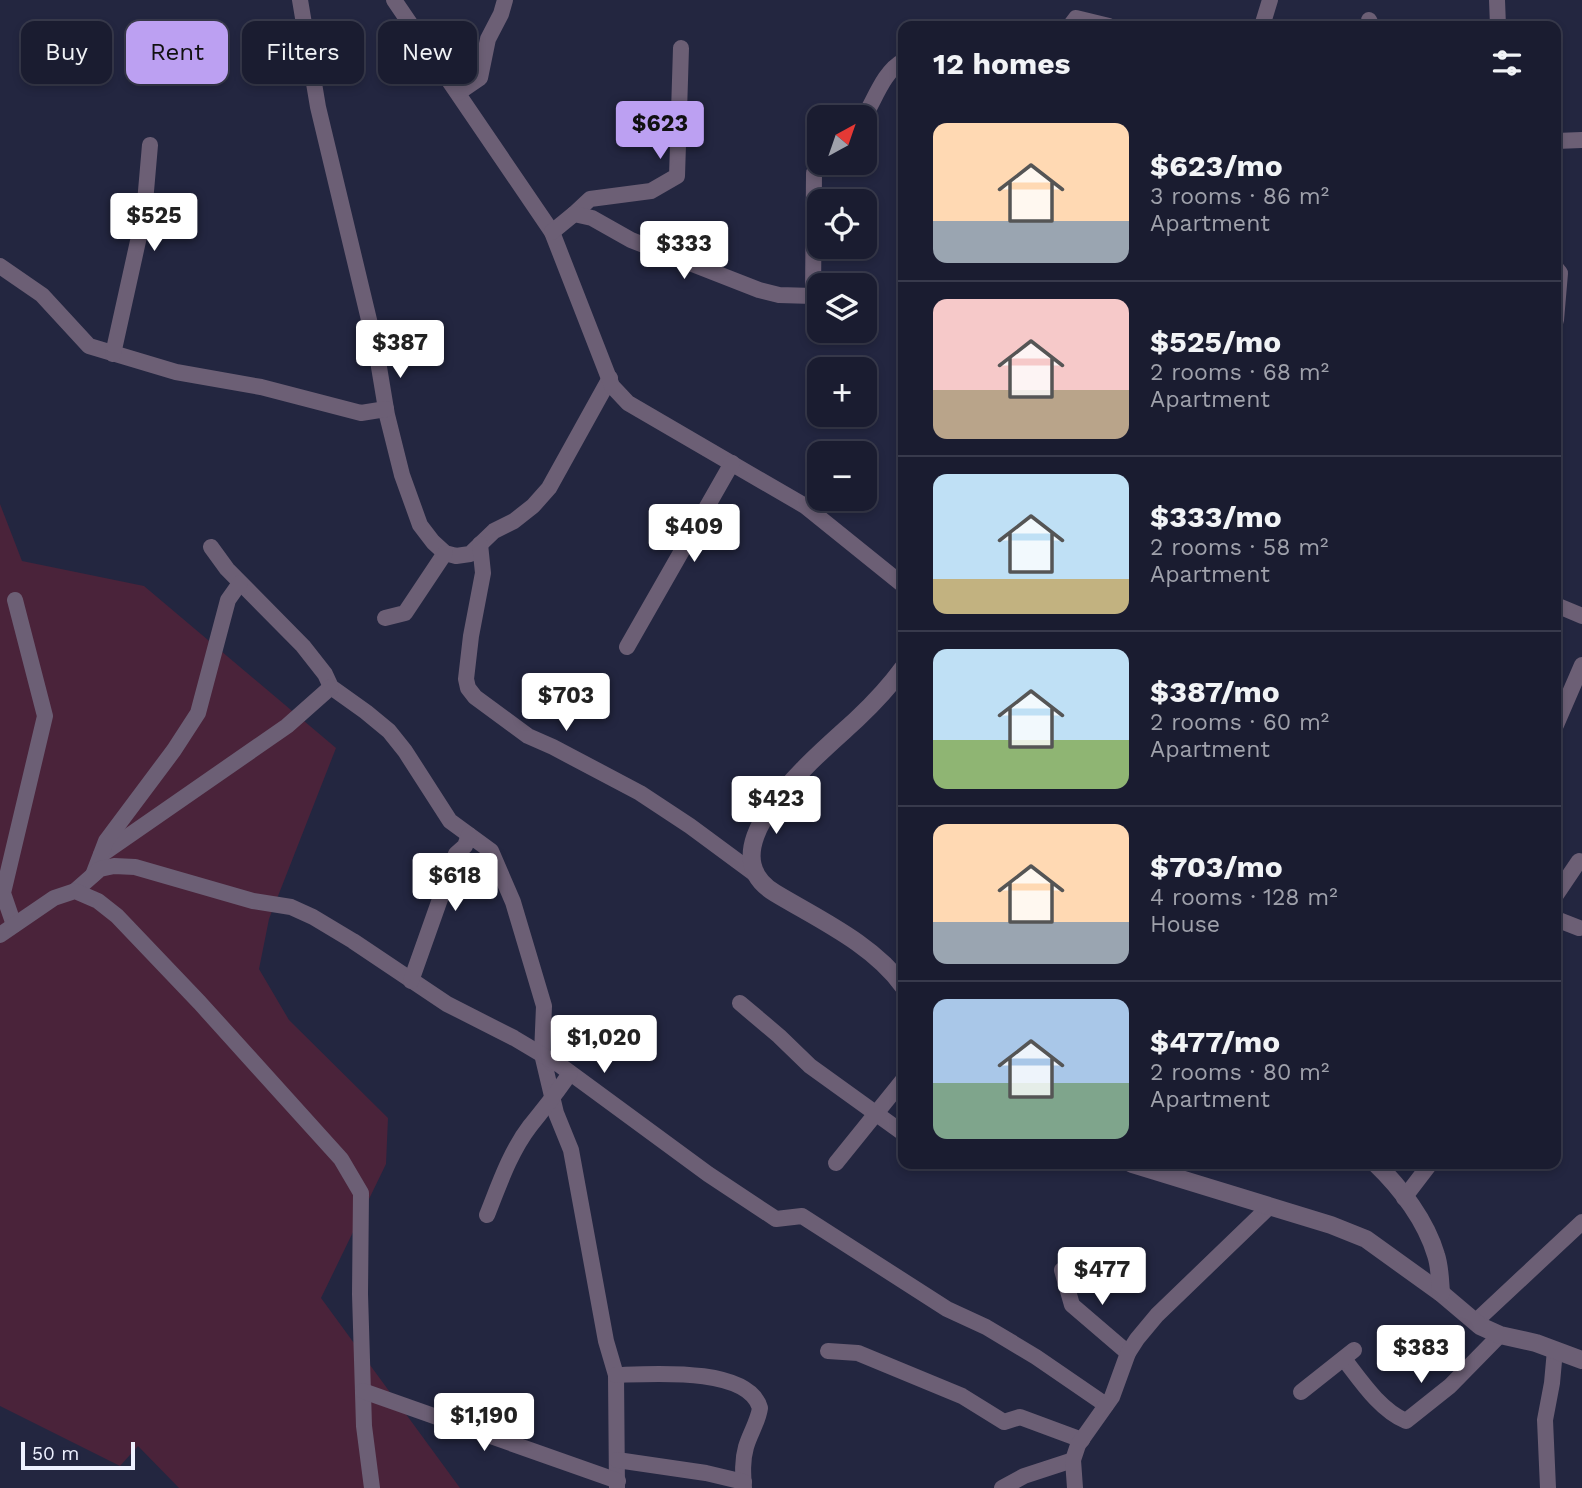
<!DOCTYPE html>
<meta charset="utf-8">
<style>
:root{--surface:#1a1c30;--page:#27293c;--text:#f1f3f6;--muted:#9fa1ab;--line:#383a4c;--accent:#bca0f2}
body{margin:0;font-family:"Work Sans",sans-serif;background:var(--page);color:var(--text);height:100vh;display:flex;flex-direction:column;font-size:26px;white-space:nowrap}
*{box-sizing:border-box;margin:0}
p{font-size:23px;color:var(--muted)}
.icon{flex:none;width:38px;height:38px;fill:none;stroke:currentColor;stroke-width:2;stroke-linecap:round;stroke-linejoin:round}
.map{position:relative;flex:1;overflow:hidden}
.side{position:absolute;left:898px;top:21px;width:663px;height:1148px;display:flex;flex-direction:column;background:var(--surface);border-radius:14px;box-shadow:0 4px 10px #0003,0 0 0 2px var(--line)}
.side>*{flex:none}
.banner{position:absolute;left:21px;top:21px;width:665px;height:63px;display:flex;gap:14px}
.needle{width:46px;rotate:40deg}
.controls{position:absolute;left:807px;top:105px;display:grid;gap:14px}
.controls a{display:grid;place-items:center;width:70px;height:70px;border-radius:14px;background:var(--surface);box-shadow:0 4px 10px #0003,0 0 0 2px var(--line);font-size:35px}
.scale{position:absolute;left:21px;bottom:18px;width:114px;box-sizing:border-box;padding-left:7px;border:4px solid #eef1ff;border-top:0;font-size:19px;line-height:24px;white-space:nowrap;color:#eef1ff;-webkit-text-stroke:5px #232640;paint-order:stroke}
.price{position:absolute;translate:-50% -60px;padding:0 16px;border-radius:7px;background:#fff;color:#222;font-size:23px;line-height:46px;filter:drop-shadow(0 2px 4px #0008)}
.price::after{content:'';position:absolute;left:50%;top:42px;width:21px;height:16px;margin-left:-10px;background:inherit;clip-path:polygon(0 0,100% 0,50% 100%)}
.price.active{background:var(--accent);color:#111}
ul{padding:0;list-style:none}
li{display:flex;align-items:center;gap:21px;height:175px;padding:0 35px}
li+li{border-top:2px solid var(--line)}
li span{display:grid;place-items:center;flex:none;width:196px;height:140px;border-radius:14px;color:#555}
li>.icon{margin-inline-start:auto}
span .icon{width:84px;height:84px;fill:#fffc;stroke-width:1}
li b{font-size:30px}
h2{display:flex;justify-content:space-between;align-items:center;height:84px;padding:0 35px;font-size:30px}
.tag{padding:0 24px;border-radius:14px;background:var(--surface);box-shadow:0 4px 10px #0003,0 0 0 2px var(--line);font-size:24px;line-height:63px}
.tag.active{background:var(--accent);color:#111}
.map>svg:first-child{display:block}
.grass{fill:#4a233a}
.lines{fill:none;stroke-linecap:round;stroke-linejoin:round}
.minor{stroke:#6c5f75;stroke-width:16}
.tertiary{stroke:#6c5f75;stroke-width:18}
</style>
<div class="map">
<svg width="1582" height="1488" viewBox="0 0 1582 1488">
<rect width="100%" height="100%" fill="#232640"/>
<polygon class="grass" points="0,504 22,561 144,586 336,748 269,919 259,969 289,1020 388,1118 386,1164 321,1298 460,1488 179,1488 138,1446 120,1466 0,1406"/>
<g class="lines">
<g class="minor">
<polyline points="300,0 318,107 376,349 387,415 402,475 420,525 433,542 445,553 456,556 470,554 494,531 514,521 533,506 549,488 610,378"/>
<polyline points="394,0 552,232 612,386 628,403 805,506 903,585"/>
<polyline points="1497,0 1498,26"/>
<polyline points="1369,20 1372,26"/>
<polyline points="1070,26 1076,18 1109,26"/>
<polyline points="1262,26 1270,0"/>
<polyline points="458,93 480,78 488,39 501,14 505,0"/>
<path d="M864 117C875 99 884 71 903 61"/>
<polyline points="1556,141 1582,140"/>
<polyline points="574,214 590,199 651,191 677,176 681,48"/>
<polyline points="552,232 574,214 592,218 631,240 759,290 779,295 813,296 814,173 824,163"/>
<polyline points="0,266 42,295 89,346 176,372 261,387 361,413 386,409"/>
<polyline points="1556,268 1560,273 1556,320"/>
<polyline points="113,354 144,214 150,145"/>
<polyline points="480,544 483,573 471,636 466,679 468,688 475,697 528,736 553,747 640,793 690,826 755,874"/>
<polyline points="211,547 227,569 303,646 325,674 331,687 366,712 389,731 405,751 450,821 491,851 513,902 544,1006 542,1054 556,1113 571,1150 606,1341 616,1375 617,1488"/>
<polyline points="1556,605 1582,616"/>
<polyline points="385,618 405,613 445,553"/>
<polyline points="627,647 732,463"/>
<polyline points="1556,725 1582,665"/>
<polyline points="101,855 287,726 331,687"/>
<polyline points="93,875 106,841 174,750 198,713 228,600 240,583"/>
<polyline points="75,891 100,869 114,866 135,867 253,901 291,907 313,917 353,941 447,1004 514,1038 561,1066 708,1174 776,1219 802,1216 947,1309 986,1327 1036,1357 1106,1405"/>
<polyline points="1556,895 1579,861"/>
<polyline points="1556,919 1579,928"/>
<polyline points="14,925 3,893 45,716 15,600"/>
<polyline points="0,935 54,898 75,891 98,901 117,916 200,1003 341,1159 361,1193 360,1294 364,1426 372,1488"/>
<polyline points="411,981 456,854 465,846 469,835"/>
<polyline points="740,1003 779,1036 810,1066 903,1133"/>
<polyline points="836,1163 903,1080"/>
<polyline points="1404,1198 1430,1164"/>
<path d="M487 1215C499 1185 510 1152 530 1126 545 1107 557 1093 570 1073"/>
<polyline points="1062,1270 1072,1305 1128,1353"/>
<polyline points="1475,1322 1582,1222"/>
<polyline points="828,1351 858,1353 962,1396 1004,1422 1020,1417 1082,1440"/>
<path d="M1344 1359C1361 1381 1380 1410 1406 1421L1450 1386 1500 1335"/>
<path d="M616 1375C649 1374 748 1366 760 1408 758 1422 750 1433 746 1447 742 1461 743 1474 744 1488"/>
<polyline points="363,1391 618,1481"/>
<polyline points="1301,1392 1354,1350"/>
<polyline points="617,1460 706,1473 744,1482"/>
<polyline points="1002,1488 1024,1476 1073,1460"/>
<polyline points="1075,1488 1073,1460 1078,1445 1112,1397 1128,1353 1137,1339 1157,1315 1269,1207"/>
<polyline points="1548,1488 1545,1420 1552,1383 1555,1350"/>
</g>
<g class="tertiary">
<path d="M903 668C889 687 874 703 857 719 823 751 701 848 775 893 818 919 873 944 903 986"/>
<polyline points="1132,1164 1331,1225 1366,1239 1441,1293 1480,1326 1500,1335 1536,1343 1582,1360"/>
<path d="M1376 1164C1401 1188 1426 1221 1436 1255 1440 1267 1440 1281 1441 1293"/>
</g>
</g>
</svg>
<div class="controls">
<a><svg class="needle" viewBox="-14 -14 28 28"><path d="M0-13l5 13h-10z" fill="#e53935"/><path d="M0 13l5-13h-10z" fill="#9fa1ab"/></svg></a>
<a><svg class="icon" aria-label="locate" viewBox="0 0 24 24"><circle cx="12" cy="12" r="6"/><path d="M12 2v4M12 18v4M2 12h4M18 12h4"/></svg></a>
<a><svg class="icon" aria-label="layers" viewBox="0 0 24 24"><path d="M12 4l9 5-9 5-9-5zM3 14l9 5 9-5"/></svg></a>
<a>+</a>
<a>−</a>
</div>
<div class="scale">50 m</div>
<b class="price active" style="left:660px;top:161px">$623</b>
<b class="price" style="left:154px;top:253px">$525</b>
<b class="price" style="left:684px;top:281px">$333</b>
<b class="price" style="left:400px;top:380px">$387</b>
<b class="price" style="left:694px;top:564px">$409</b>
<b class="price" style="left:566px;top:733px">$703</b>
<b class="price" style="left:776px;top:836px">$423</b>
<b class="price" style="left:455px;top:913px">$618</b>
<b class="price" style="left:604px;top:1075px">$1,020</b>
<b class="price" style="left:1102px;top:1307px">$477</b>
<b class="price" style="left:1421px;top:1385px">$383</b>
<b class="price" style="left:484px;top:1453px">$1,190</b>
<div class="banner">
<a class="tag">Buy</a>
<a class="tag active">Rent</a>
<a class="tag">Filters</a>
<a class="tag">New</a>
</div>
<section class="side">
<h2>12 homes<svg class="icon" aria-label="filters" viewBox="0 0 24 24"><path d="M4 7h16M4 17h16"/><circle cx="9" cy="7" r="2"/><circle cx="15" cy="17" r="2"/></svg></h2>
<ul>
<li><span style="background:linear-gradient(#ffd9b3 70%,#9aa5b1 0)"><svg class="icon" aria-label="home" viewBox="0 0 24 24"><path d="M3 11l9-7 9 7M6 9v11h12V9"/></svg></span><div><b>$623/mo</b><p>3 rooms · 86 m²</p><p>Apartment</p></div></li>
<li><span style="background:linear-gradient(#f6c9c9 65%,#b9a48a 0)"><svg class="icon" aria-label="home" viewBox="0 0 24 24"><path d="M3 11l9-7 9 7M6 9v11h12V9"/></svg></span><div><b>$525/mo</b><p>2 rooms · 68 m²</p><p>Apartment</p></div></li>
<li><span style="background:linear-gradient(#bfe0f5 75%,#c2b280 0)"><svg class="icon" aria-label="home" viewBox="0 0 24 24"><path d="M3 11l9-7 9 7M6 9v11h12V9"/></svg></span><div><b>$333/mo</b><p>2 rooms · 58 m²</p><p>Apartment</p></div></li>
<li><span style="background:linear-gradient(#bfe0f5 65%,#8fb573 0)"><svg class="icon" aria-label="home" viewBox="0 0 24 24"><path d="M3 11l9-7 9 7M6 9v11h12V9"/></svg></span><div><b>$387/mo</b><p>2 rooms · 60 m²</p><p>Apartment</p></div></li>
<li><span style="background:linear-gradient(#ffd9b3 70%,#9aa5b1 0)"><svg class="icon" aria-label="home" viewBox="0 0 24 24"><path d="M3 11l9-7 9 7M6 9v11h12V9"/></svg></span><div><b>$703/mo</b><p>4 rooms · 128 m²</p><p>House</p></div></li>
<li><span style="background:linear-gradient(#a9c7e8 60%,#7fa58c 0)"><svg class="icon" aria-label="home" viewBox="0 0 24 24"><path d="M3 11l9-7 9 7M6 9v11h12V9"/></svg></span><div><b>$477/mo</b><p>2 rooms · 80 m²</p><p>Apartment</p></div></li>
</ul>
</section>
</div>
